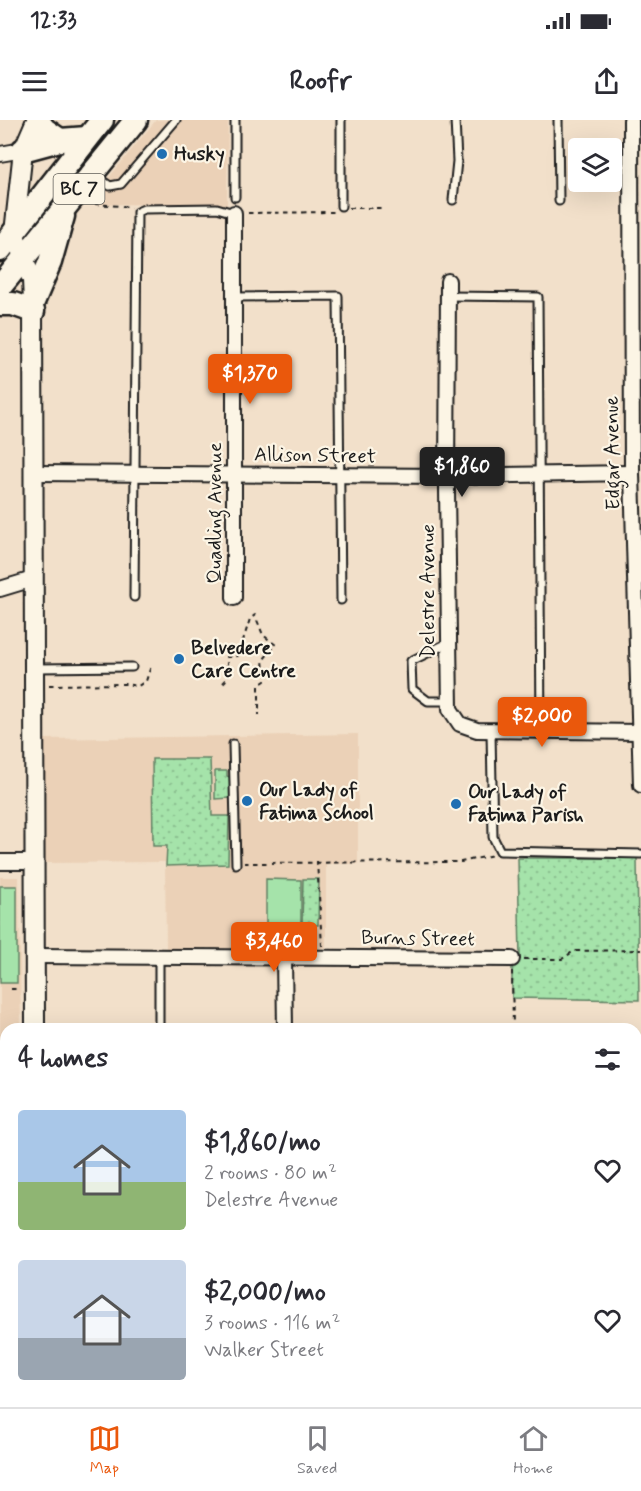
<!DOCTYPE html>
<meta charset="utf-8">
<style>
:root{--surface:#fff;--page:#f2f2f3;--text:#2b2b33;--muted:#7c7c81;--line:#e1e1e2;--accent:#ea580c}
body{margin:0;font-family:Mynerve,sans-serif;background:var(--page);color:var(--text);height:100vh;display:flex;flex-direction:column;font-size:22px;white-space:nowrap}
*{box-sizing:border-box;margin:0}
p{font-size:20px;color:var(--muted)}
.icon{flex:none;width:33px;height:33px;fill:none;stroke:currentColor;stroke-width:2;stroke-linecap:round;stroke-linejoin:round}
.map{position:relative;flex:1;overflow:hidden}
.details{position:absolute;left:0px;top:903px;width:642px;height:384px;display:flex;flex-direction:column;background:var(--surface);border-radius:18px 18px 0 0;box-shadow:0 6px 24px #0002}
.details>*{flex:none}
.buttons{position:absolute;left:568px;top:18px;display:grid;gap:12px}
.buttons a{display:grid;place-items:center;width:54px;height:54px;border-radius:6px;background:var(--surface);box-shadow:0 6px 24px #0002;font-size:30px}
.price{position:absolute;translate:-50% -51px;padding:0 14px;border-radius:6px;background:var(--accent);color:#fff;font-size:20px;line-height:39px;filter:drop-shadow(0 2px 3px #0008)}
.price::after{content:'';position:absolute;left:50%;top:36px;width:18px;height:14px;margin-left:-9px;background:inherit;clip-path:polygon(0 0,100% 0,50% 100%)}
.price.current{background:#222;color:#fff}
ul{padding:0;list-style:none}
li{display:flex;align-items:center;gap:18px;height:150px;padding:0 18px}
li span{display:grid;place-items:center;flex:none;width:168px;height:120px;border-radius:6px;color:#555}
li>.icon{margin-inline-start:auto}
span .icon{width:72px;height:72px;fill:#fffc;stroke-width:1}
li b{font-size:26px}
h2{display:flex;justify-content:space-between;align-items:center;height:72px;padding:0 18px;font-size:26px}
.status{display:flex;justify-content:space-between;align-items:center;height:42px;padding:0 30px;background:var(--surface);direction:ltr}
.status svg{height:16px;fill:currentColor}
header{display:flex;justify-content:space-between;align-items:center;height:78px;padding:0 18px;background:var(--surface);font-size:27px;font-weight:800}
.dock{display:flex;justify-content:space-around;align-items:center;height:84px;border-top:2px solid var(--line);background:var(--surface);font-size:16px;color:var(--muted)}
.dock a{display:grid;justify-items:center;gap:3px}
.dock .current{color:var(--accent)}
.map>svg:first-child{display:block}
.built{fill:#ebd1b7}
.green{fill:url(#green-dots);stroke:#608063;stroke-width:1.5}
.pitch{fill:#a5e3aa;stroke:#608063;stroke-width:1.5}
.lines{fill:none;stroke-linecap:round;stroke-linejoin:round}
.service-casing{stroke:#1c1c1c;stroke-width:11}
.minor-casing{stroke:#1c1c1c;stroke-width:18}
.tertiary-casing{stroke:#1c1c1c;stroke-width:22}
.secondary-casing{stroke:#1c1c1c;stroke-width:24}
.primary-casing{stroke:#1c1c1c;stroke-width:27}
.path{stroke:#1c1c1c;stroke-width:2;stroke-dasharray:4.5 4.5;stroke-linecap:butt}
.service{stroke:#fcf5e5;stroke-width:7}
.minor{stroke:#fcf5e5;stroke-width:14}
.tertiary{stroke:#fcf5e5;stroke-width:18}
.secondary{stroke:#fcf5e5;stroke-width:20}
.primary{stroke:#fcf5e5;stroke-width:22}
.poi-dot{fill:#1f6fb2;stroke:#fcf5e5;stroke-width:2}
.labels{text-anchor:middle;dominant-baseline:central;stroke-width:4.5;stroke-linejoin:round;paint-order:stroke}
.shield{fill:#fcf5e5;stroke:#5f5d58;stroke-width:1.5}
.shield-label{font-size:18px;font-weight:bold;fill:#1c1c1c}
.poi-label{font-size:20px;font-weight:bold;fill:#1c1c1c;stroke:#fcf5e5;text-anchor:start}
.street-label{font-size:20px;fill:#1c1c1c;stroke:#fcf5e5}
</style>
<div class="status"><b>12:33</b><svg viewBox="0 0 49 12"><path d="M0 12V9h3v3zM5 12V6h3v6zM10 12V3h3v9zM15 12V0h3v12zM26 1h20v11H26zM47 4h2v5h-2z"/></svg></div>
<header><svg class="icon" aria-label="menu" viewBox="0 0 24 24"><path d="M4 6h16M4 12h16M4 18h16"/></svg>Roofr<svg class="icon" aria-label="share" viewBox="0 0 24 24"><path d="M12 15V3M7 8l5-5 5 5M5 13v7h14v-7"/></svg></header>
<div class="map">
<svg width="641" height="1287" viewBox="0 0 641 1287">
<defs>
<pattern id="green-dots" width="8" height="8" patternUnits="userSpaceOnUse" patternTransform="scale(1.5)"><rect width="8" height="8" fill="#a5e3aa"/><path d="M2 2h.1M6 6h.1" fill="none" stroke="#8dc292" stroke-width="1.8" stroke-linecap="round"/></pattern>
</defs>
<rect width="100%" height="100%" fill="#f2e0ca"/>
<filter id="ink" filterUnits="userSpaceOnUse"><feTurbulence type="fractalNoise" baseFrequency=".0167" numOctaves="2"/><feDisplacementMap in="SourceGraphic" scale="12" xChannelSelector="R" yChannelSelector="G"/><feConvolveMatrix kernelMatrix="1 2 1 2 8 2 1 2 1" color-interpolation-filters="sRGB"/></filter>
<g filter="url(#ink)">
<g class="built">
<polygon points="156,0 228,0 227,85 87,84"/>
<polygon points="358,614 358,744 326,744 326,828 166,828 165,742 45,743 44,619"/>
<polygon points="0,757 19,757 21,909 6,909 6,1254 0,1254"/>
</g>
<g class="green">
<polygon points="152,639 210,639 212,696 229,696 228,744 166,746 167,726 153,726"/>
<polygon points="215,651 227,651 227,656 230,657 230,678 215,679"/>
<polygon points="518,738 637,738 639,880 512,878 512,839 520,839"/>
<polygon points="303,759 319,759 318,805 302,805"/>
<polygon points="5,1115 6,1162 0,1162 0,1116"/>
</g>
<g class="pitch">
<polygon points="266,759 301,760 301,805 266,805"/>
<rect x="0" y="766" width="17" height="97"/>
</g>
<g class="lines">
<defs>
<g id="service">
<polyline points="558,0 559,81"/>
<polyline points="94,55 110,66 121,64 176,0"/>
<polyline points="235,77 235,0"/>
<polyline points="453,80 457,41 455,0"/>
<polyline points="341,86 341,0"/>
<polyline points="448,176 538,177 541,612"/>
<polyline points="234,177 338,176 341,480"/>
<polyline points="134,477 137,92 144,89 217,88 234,93"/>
<polyline points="448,523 411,541 412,569 428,581 449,581"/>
<polyline points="36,548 132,547"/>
<polyline points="491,612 493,717 500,731 641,734"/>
<polyline points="233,624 236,744"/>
<polyline points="159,909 159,837"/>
</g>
<g id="minor">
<polyline points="631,0 632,353 641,665"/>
<polyline points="0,34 23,30"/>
<polyline points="234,93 234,478"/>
<polyline points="448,161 447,369 450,589 460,604 477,610 641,612"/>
<polyline points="34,353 447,356 632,353"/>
<polyline points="0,469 33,459"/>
<polyline points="0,742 35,742"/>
<polyline points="35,836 512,839"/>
<polyline points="284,837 285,909"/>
<polyline points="262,1281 262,1287"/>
<polyline points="465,1281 465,1287"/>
</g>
<g id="tertiary">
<polyline points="35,909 33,182 32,160 14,113 23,30 36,0"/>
<polyline points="47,1281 49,1287"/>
</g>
<g id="secondary">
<polyline points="0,1277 6,1277"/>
<polyline points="636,1277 641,1277"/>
</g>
<g id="primary">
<polyline points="38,0 44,9 60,20"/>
<polyline points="23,30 60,20 87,18"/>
<polyline points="0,130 102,0"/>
<polyline points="0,167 136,0"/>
<polyline points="33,182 50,142 63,96"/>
<polyline points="0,184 13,184 33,191"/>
</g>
</defs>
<use href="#service" class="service-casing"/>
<use href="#minor" class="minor-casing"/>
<use href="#tertiary" class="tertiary-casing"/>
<use href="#secondary" class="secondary-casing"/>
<use href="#primary" class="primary-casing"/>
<g class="path">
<polyline points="95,84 131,87"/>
<polyline points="349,88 385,88"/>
<polyline points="248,93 335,92"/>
<polyline points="223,563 227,559 227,537 238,536 250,499 255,495 263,515 276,525 263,540 265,561 259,565 259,595"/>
<polyline points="49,565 126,564 138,566 146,561 151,546"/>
<polyline points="317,741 322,826"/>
<polyline points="244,743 461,742 493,735"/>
<polyline points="524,839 562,839 574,831 641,830"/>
<polyline points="512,851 513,909"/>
<polyline points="11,869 19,869"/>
<polyline points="0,1098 6,1096"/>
</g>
<use href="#service" class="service"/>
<use href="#minor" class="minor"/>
<use href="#tertiary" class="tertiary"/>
<use href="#secondary" class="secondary"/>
<use href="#primary" class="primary"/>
</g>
</g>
<g class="poi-dot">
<circle cx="162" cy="34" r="6"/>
<circle cx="179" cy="539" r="6"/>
<circle cx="247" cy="681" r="6"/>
<circle cx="456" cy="684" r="6"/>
</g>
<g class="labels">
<rect class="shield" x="53.5" y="54" width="51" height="30" rx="4.5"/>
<g class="shield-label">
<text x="79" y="69">BC 7</text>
</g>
<g class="poi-label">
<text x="174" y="34">Husky</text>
<text x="191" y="528">Belvedere<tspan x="191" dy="23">Care Centre</tspan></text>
<text x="259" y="670">Our Lady of<tspan x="259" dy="23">Fatima School</tspan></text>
<text x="468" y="672">Our Lady of<tspan x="468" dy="23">Fatima Parish</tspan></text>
</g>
<g class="street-label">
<text transform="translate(613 333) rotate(-91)">Edgar Avenue</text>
<text transform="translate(315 336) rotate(1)">Allison Street</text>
<text transform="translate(215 393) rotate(-90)">Quadling Avenue</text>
<text transform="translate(428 471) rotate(-90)">Delestre Avenue</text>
<text transform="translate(418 819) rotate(1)">Burns Street</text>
</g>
</g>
</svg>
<div class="buttons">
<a><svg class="icon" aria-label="layers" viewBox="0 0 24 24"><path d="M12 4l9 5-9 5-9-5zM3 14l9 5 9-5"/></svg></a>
</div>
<b class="price" style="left:250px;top:285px">$1,370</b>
<b class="price current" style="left:462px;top:378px">$1,860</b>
<b class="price" style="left:542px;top:628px">$2,000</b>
<b class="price" style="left:274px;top:853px">$3,460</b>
<section class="details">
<h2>4 homes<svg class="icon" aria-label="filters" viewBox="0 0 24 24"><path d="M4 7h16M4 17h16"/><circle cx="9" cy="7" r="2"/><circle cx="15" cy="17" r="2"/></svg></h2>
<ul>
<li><span style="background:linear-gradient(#a9c7e8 60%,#8fb573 0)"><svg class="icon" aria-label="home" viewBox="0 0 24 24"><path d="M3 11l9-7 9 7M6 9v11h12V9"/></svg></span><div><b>$1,860/mo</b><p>2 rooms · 80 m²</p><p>Delestre Avenue</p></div><svg class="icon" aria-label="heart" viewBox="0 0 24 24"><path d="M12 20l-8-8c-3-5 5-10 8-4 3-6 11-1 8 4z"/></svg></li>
<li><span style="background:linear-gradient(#c9d6e8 65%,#9aa5b1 0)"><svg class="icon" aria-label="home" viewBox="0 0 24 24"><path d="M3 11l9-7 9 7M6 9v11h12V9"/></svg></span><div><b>$2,000/mo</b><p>3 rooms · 116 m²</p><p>Walker Street</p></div><svg class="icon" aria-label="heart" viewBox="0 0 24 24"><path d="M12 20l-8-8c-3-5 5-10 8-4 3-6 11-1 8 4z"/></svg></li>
</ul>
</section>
</div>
<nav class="dock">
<a class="current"><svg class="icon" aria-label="map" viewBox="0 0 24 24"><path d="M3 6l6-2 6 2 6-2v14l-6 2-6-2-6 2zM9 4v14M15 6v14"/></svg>Map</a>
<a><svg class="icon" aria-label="saved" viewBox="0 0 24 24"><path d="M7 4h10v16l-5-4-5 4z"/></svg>Saved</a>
<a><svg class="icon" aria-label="home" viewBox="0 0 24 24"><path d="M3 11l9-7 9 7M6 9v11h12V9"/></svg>Home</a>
</nav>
